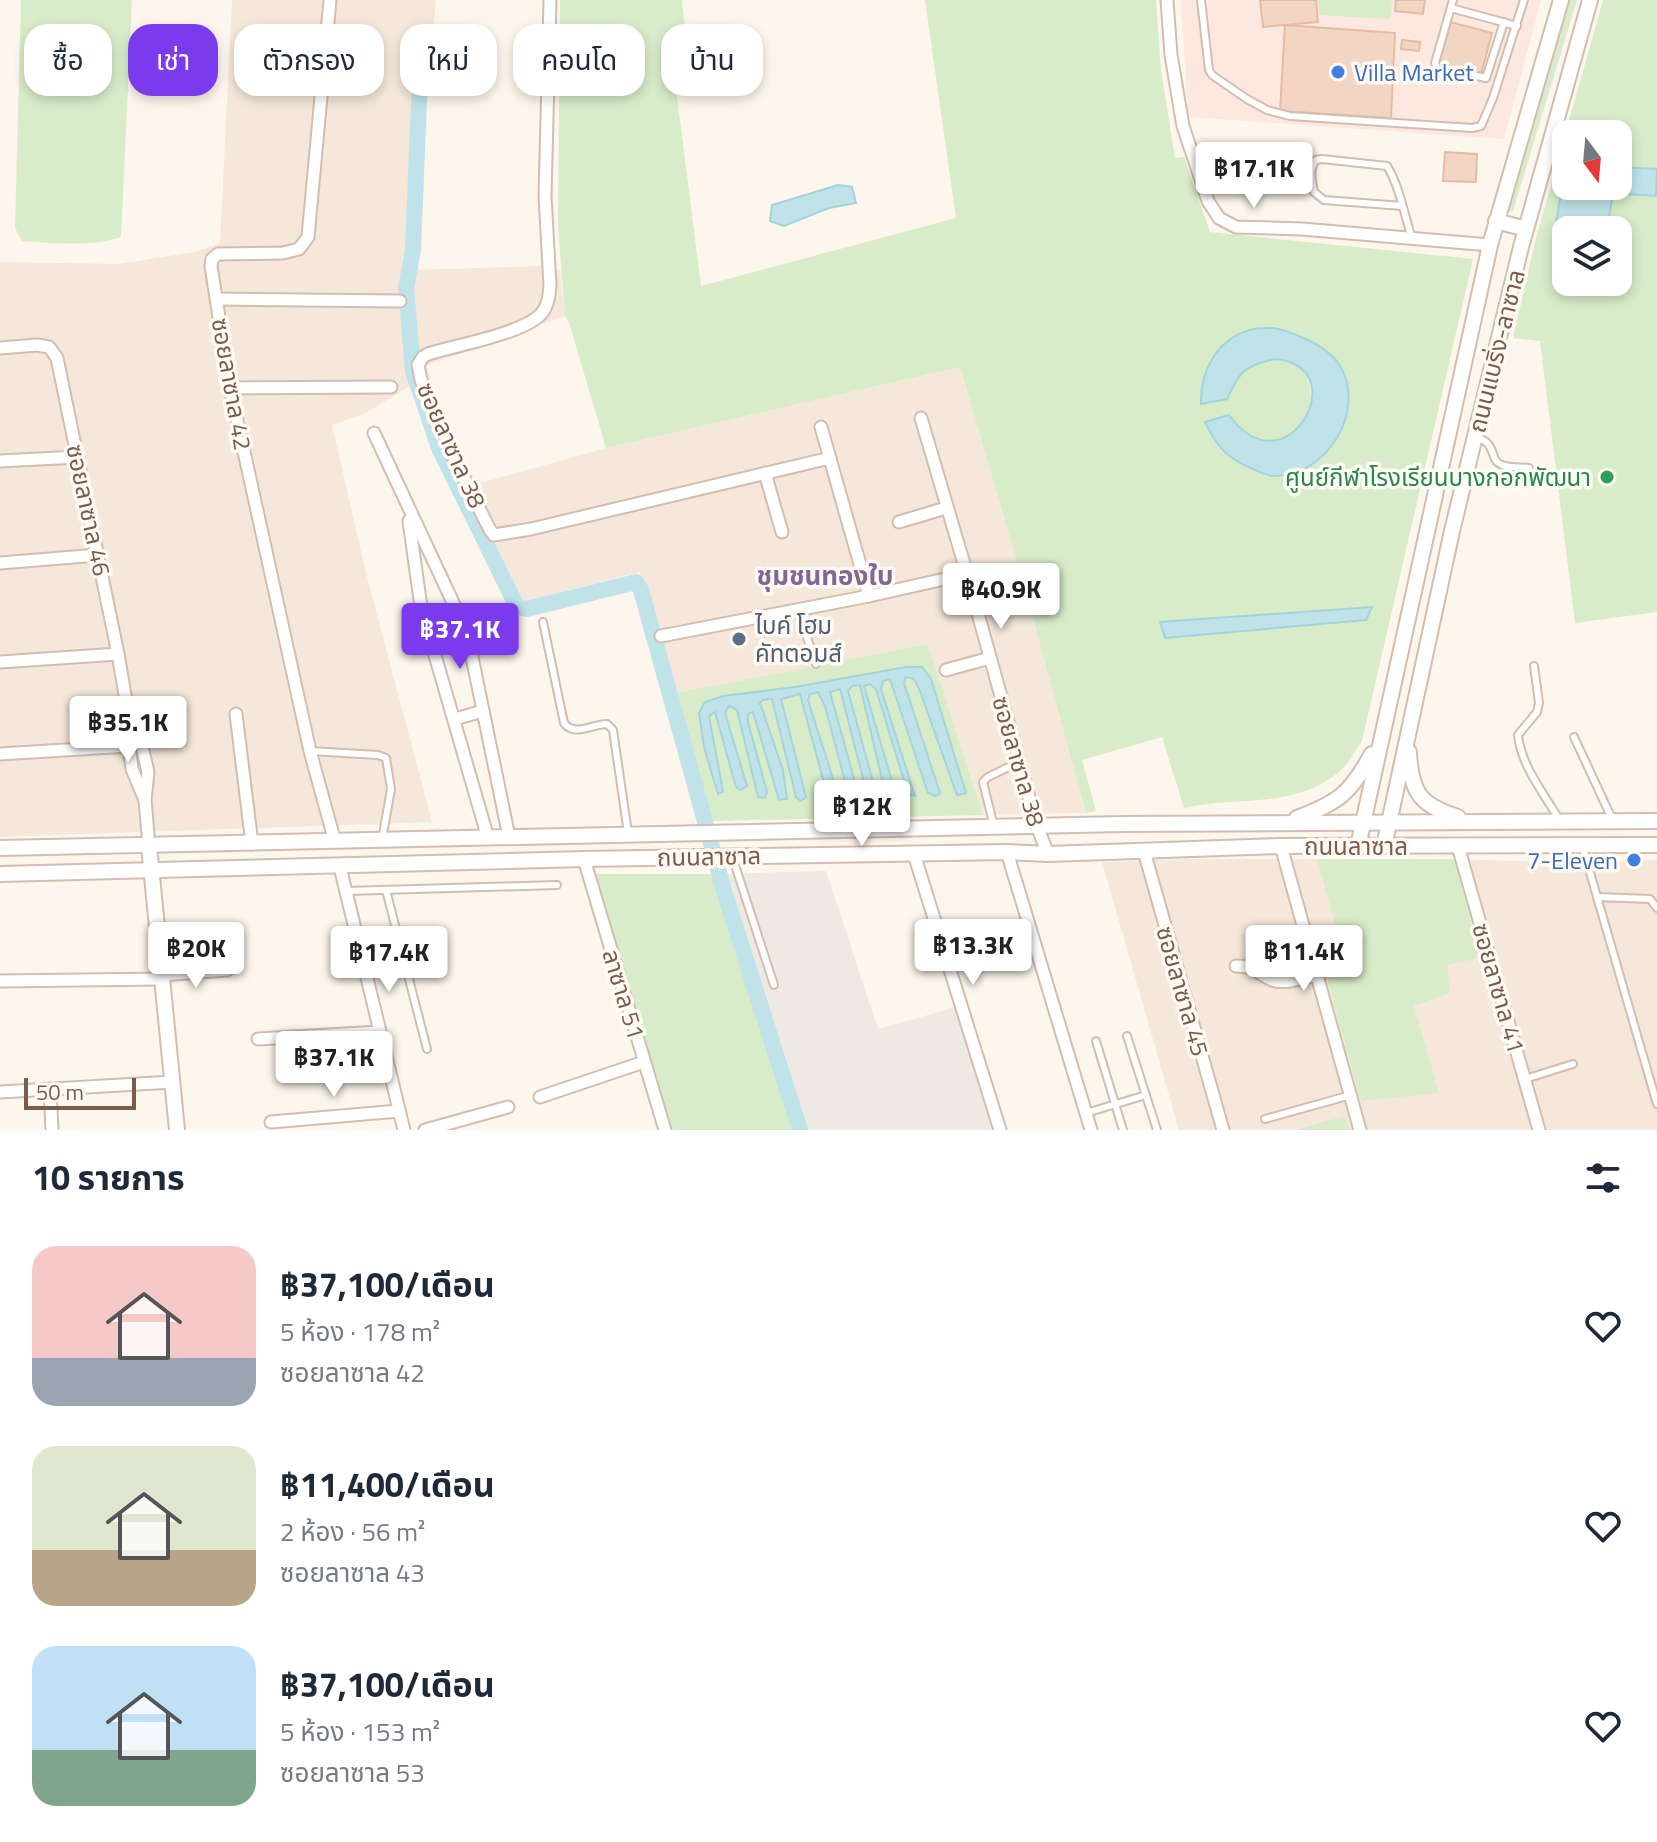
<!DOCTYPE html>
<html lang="th">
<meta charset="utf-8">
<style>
:root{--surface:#fff;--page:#f6f6f7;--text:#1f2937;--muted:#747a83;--accent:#7c3aed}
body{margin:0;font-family:"Titillium Web","Noto Sans Thai",sans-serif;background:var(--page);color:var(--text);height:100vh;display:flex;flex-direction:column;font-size:30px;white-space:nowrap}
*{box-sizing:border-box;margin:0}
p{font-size:26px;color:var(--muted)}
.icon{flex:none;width:44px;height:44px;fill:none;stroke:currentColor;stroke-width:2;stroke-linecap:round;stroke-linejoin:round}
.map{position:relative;height:1130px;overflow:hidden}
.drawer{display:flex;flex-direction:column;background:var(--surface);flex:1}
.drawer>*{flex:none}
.banner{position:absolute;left:24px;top:24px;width:800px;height:72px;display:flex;gap:16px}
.needle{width:52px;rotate:164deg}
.tools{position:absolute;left:1552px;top:120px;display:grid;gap:16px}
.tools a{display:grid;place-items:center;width:80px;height:80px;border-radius:16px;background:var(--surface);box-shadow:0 4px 12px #0003;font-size:40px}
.scale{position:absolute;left:24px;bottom:20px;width:112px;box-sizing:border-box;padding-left:8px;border:4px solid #7a5c4d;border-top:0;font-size:22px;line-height:28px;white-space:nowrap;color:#7a5c4d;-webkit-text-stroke:6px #fffaf3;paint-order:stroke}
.price{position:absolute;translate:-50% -68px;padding:0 18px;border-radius:8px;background:#fff;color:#222;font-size:26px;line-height:52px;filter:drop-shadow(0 2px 4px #0008)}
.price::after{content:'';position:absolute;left:50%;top:48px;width:24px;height:18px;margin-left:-12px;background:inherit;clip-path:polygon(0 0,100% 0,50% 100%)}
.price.on{background:var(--accent);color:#fff}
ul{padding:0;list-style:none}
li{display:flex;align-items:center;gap:24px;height:200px;padding:0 32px}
li span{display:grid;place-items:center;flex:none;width:224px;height:160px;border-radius:24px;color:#555}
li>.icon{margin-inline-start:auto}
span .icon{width:96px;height:96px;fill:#fffc;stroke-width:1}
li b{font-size:34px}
h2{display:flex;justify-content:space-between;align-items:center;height:96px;padding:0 32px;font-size:34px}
.pill{padding:0 28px;border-radius:24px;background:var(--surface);box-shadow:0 4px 12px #0003;font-size:28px;line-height:72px}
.pill.on{background:var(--accent);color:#fff}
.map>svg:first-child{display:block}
.residential{fill:#f5e8da}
.commercial{fill:#fde8e0}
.industrial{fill:#efe9e4}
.green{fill:#d8ecc9;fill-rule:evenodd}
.water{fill:#bfe3e8;stroke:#a5d3da;stroke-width:2}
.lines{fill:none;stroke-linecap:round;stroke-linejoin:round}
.canal{stroke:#bfe3e8;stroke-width:16}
.building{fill:#f3d5c3;stroke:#e6bba3;stroke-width:2}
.service-casing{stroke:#d1beb0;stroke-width:10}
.minor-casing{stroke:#d1beb0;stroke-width:15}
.tertiary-casing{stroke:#d1beb0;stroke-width:18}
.service{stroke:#fff;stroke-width:6}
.minor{stroke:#fff;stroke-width:11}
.tertiary{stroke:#fff;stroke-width:14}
.shop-dot{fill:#3f7fe0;stroke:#fffaf3;stroke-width:3}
.leisure-dot{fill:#2e9e5b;stroke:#fffaf3;stroke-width:3}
.service-dot{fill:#5c6f8a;stroke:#fffaf3;stroke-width:3}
.labels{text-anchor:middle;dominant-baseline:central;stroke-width:7;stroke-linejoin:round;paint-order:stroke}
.shop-label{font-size:24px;fill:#366cbe;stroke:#fffaf3;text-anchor:start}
.street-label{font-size:24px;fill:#7a5c4d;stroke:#fffaf3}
.leisure-label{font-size:24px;fill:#27864d;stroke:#fffaf3;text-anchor:end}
.service-label{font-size:24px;fill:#4e5e75;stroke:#fffaf3;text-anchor:start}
.neighbourhood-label{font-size:26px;font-weight:bold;fill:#846695;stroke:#fffaf3}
</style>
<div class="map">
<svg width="1657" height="1130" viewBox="0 0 1657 1130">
<rect width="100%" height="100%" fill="#fdf6ec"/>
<g class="residential">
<polygon points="232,0 436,0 432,42 420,41 409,246 401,286 413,384 366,413 332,425 366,573 432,822 0,837 0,262 118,264 195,252 220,243"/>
<polygon points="540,266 560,270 565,316 426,366 451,435 477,484 606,448 960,367 1024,586 1086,813 983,815 928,644 675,693 640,572 520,603 443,443 414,354 411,270"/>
<polygon points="1189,859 1317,859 1348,973 1327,980 1362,1101 1413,1006 1446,965 1480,957 1455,859 1578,863 1657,860 1657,1130 1179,1130 1102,862"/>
</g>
<polygon class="commercial" points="1181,0 1541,0 1504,139 1188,117"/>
<polygon class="industrial" points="826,871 878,1029 967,1004 1008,1130 804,1130 720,874"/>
<g class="green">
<path d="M21 0H132L121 237C91 247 54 243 22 241L15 228Z"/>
<path d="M560 0H682L687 49 673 65 701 286 956 218 925 0H1156L1161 70 1175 158 1184 157 1210 232 1473 259 1362 741C1355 751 1348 764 1339 772 1294 809 1238 796 1184 808L1162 737 1082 760 1096 811 1086 813 1024 586 960 367 606 448 569 322 565 316 558 227ZM1320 348 1321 459 1217 446 1242 432C1323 476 1338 334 1257 363 1236 371 1218 389 1201 403V388L1206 370ZM1371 607 1165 638 1161 622Z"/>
<polygon points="1318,0 1392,0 1390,19 1319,15"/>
<polygon points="1567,0 1577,0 1513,211 1509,211"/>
<path d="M1603 0H1657V612L1575 623 1540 341 1513 338 1536 238ZM1566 134H1618V186H1566ZM1566 230H1618V282H1566Z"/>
<path d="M928 644 983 815 711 821 675 693ZM906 667H922L931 679 966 793 957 795 920 691 914 679 905 677 904 683 940 793 936 796 890 679 883 681 881 689 907 775 915 790 908 793 876 689 871 684 864 686 894 792 887 795 883 784 861 685 852 686 848 690 877 800 872 802 868 798 841 689 830 692 858 793 852 802 825 706 818 692 809 693 808 700 839 798H828L800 694 781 698 806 797H796L772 699 760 703 783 770V801L779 800 754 712 748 714V722L767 792 737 710 729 706 725 713 746 786 715 712 709 716 717 793 704 747 699 713 705 702 723 696 795 687Z"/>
<polygon points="1317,859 1455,859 1480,958 1447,965 1450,993 1414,1006 1439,1093 1361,1101 1327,979 1348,973"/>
<polygon points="595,874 714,874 795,1130 673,1130"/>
<polygon points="1345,1116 1350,1130 1295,1130"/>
</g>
<g class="water">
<polygon points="1618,167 1657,169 1656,196 1613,193 1607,230 1555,230 1564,174 1566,172 1566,186 1618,186"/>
<polygon points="838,185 852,187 856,203 829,208 784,226 770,221 772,205"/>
<path d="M1275 328C1297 334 1325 344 1339 364 1368 409 1327 477 1274 476 1267 476 1258 471 1251 468 1226 458 1216 445 1205 422L1229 415C1281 487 1344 388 1294 364 1286 360 1279 358 1270 360 1242 367 1239 374 1227 399L1201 404C1200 371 1217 339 1250 330 1257 327 1267 328 1275 328Z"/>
<polygon points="1372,607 1366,620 1165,638 1160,622"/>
<polygon points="906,667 922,667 931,679 966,793 957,795 920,691 914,679 906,677 904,683 940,793 936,796 928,793 890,679 883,681 881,689 915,796 908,794 876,689 870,684 864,686 891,778 892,795 888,796 883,784 860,685 852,686 848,691 878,800 872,802 868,798 840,689 830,692 858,793 857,801 852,802 848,793 825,706 818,692 810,694 808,700 839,798 835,800 828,798 800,694 781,699 806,797 801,801 796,797 772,699 763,700 760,703 783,770 787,799 779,800 753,712 748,714 748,722 767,792 765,798 758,797 737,710 729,706 725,713 747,786 740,790 736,787 715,712 709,716 723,792 718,794 704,747 699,713 705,702 723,696 795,687"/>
</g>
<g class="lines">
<polyline class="canal" points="425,45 419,101 413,250 406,288 413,371 439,448 517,607 527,609 636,582 641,590 725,894 800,1130"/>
</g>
<g class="building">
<polygon points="1260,0 1316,0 1318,22 1263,27"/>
<polygon points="1396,0 1425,0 1423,14 1395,11"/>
<polygon points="1450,22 1492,33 1481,74 1439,64"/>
<polygon points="1285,25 1395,33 1391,118 1280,111"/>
<polygon points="1402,40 1420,42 1419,51 1401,49"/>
<polygon points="1445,152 1477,154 1476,182 1443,181"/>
</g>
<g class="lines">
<defs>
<g id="service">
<polyline points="1201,0 1209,70 1212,75 1247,99 1267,110 1290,116 1472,128 1481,126 1493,98 1524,0"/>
<polyline points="1453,0 1435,63 1437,68 1486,78 1504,22"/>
<polyline points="1451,8 1517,26"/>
<path d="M1402 206 1324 200 1314 192C1312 180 1308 171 1316 160L1322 159 1387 166C1400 187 1404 215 1412 238"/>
<path d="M1476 438C1498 442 1488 460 1502 465 1509 468 1521 467 1529 468"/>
<polyline points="798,611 816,664"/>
<path d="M543 622 564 723C574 737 592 724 607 724L613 730 628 833"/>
<path d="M1534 666 1539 703 1537 712 1518 735C1521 766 1545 795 1560 821"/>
<polyline points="1574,737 1613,821"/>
<polyline points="310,751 378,755 386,758 391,789 382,840"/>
<polyline points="994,827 983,782 988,777 1019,762"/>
<polyline points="1582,845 1657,1104"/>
<polyline points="733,859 774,985"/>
<polyline points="386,890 427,1049"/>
<polyline points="346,891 557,885"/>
<polyline points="1597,897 1650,899 1657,908"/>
<polyline points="1127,1036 1157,1130"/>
<polyline points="1096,1041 1123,1130"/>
<polyline points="1525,1079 1573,1064"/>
<polyline points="1086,1113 1146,1095"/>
<polyline points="1265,1119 1351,1095"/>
</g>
<g id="minor">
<polyline points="330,0 308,237 299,249 283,253 218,254 212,259 211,266 230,388 310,751 335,842"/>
<path d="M550 0 545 196 550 286C549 296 548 307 540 315 521 334 456 345 428 354L423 357 418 365 421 380 453 456 490 530 494 535 531 529 830 458"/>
<polyline points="1167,0 1171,55 1183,126 1208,201 1219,218 1236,227 1302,229 1490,245"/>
<polyline points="217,299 400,301"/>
<polyline points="0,348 37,345 49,347 57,358 118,654 130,724 129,746 132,769 145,800"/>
<polyline points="230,388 391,387"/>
<polyline points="921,418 967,574 1037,826 1048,854"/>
<polyline points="821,427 869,596"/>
<polyline points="374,433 456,609 472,657 509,837"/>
<polyline points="0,461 78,457"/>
<polyline points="765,473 782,532"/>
<polyline points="409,521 421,607 488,838"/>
<polyline points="899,522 946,508"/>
<polyline points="0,563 98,555"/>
<polyline points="661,636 869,596 967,574"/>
<polyline points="0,662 118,654"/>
<polyline points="946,670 990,658"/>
<polyline points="236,714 252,844"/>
<polyline points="455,719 483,711"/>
<polyline points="131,725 142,746 148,772 145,800 149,846"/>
<polyline points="0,754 129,746"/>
<polyline points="1281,846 1360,1130"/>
<polyline points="1458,846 1539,1130"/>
<polyline points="1144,851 1223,1130"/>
<polyline points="1007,852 1091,1130"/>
<polyline points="914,854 1000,1130"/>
<polyline points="584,859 665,1130"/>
<polyline points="340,867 404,1130"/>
<path d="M1236 966C1256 966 1256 973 1272 980 1285 985 1304 977 1317 975"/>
<polyline points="161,975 227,970"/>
<polyline points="0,981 162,979"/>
<polyline points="258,1039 380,1032"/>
<polyline points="50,1089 52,1130"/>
<polyline points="0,1092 173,1082"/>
<polyline points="540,1097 644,1062"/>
<polyline points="271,1122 399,1111"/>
<polyline points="425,1130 508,1107"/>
</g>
<g id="tertiary">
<polyline points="1496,221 1526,229"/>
<path d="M1409 752C1411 792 1419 805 1458 817"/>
<path d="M1297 818C1340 802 1350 793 1372 754"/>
<polyline points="149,846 177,1130"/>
<polyline points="1358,846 1490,245 1561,0"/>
<polyline points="1384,846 1452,531 1521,247 1590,0"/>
<polyline points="0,848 1122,824 1657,821"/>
<polyline points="0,874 584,859 1007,852 1048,854 1281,846 1657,845"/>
</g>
</defs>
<use href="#service" class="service-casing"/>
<use href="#minor" class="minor-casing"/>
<use href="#tertiary" class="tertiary-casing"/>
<use href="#service" class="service"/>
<use href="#minor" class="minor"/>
<use href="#tertiary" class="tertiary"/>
</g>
<g class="shop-dot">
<circle cx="1338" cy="72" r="8"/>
<circle cx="1634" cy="860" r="8"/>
</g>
<circle class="leisure-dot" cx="1607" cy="477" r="8"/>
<circle class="service-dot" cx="739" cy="639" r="8"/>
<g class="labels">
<g class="shop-label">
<text x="1354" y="72">Villa Market</text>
<text x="1618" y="860" text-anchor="end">7-Eleven</text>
</g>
<g class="street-label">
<text transform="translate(1496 351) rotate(-76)">ถนนแบริ่ง-ลาซาล</text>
<text transform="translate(232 384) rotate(80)">ซอยลาซาล 42</text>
<text transform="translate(452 445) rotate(66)">ซอยลาซาล 38</text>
<text transform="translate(89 510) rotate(78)">ซอยลาซาล 46</text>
<text transform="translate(1019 761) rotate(74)">ซอยลาซาล 38</text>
<text x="1356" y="846">ถนนลาซาล</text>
<text transform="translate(709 856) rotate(-1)">ถนนลาซาล</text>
<text transform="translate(1499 988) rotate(74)">ซอยลาซาล 41</text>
<text transform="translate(1183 991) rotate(74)">ซอยลาซาล 45</text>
<text transform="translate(624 994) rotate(73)">ลาซาล 51</text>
</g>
<g class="leisure-label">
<text x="1591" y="477">ศูนย์กีฬาโรงเรียนบางกอกพัฒนา</text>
</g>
<g class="service-label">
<text x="755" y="625">ไบค์ โฮม<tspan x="755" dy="28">คัทตอมส์</tspan></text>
</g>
<g class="neighbourhood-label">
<text x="825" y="575">ชุมชนทองใบ</text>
</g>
</g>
</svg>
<div class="tools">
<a><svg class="needle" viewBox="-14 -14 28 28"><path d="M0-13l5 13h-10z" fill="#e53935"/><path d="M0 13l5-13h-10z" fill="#747a83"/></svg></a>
<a><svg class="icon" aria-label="layers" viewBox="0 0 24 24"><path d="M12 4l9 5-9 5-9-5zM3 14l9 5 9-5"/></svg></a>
</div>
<div class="scale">50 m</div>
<b class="price" style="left:1254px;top:210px">฿17.1K</b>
<b class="price" style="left:1001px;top:631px">฿40.9K</b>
<b class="price on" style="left:460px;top:671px">฿37.1K</b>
<b class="price" style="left:128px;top:764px">฿35.1K</b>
<b class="price" style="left:862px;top:848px">฿12K</b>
<b class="price" style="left:973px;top:987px">฿13.3K</b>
<b class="price" style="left:196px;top:990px">฿20K</b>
<b class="price" style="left:1304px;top:993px">฿11.4K</b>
<b class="price" style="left:389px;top:994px">฿17.4K</b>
<b class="price" style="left:334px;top:1099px">฿37.1K</b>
<div class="banner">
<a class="pill">ซื้อ</a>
<a class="pill on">เช่า</a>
<a class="pill">ตัวกรอง</a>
<a class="pill">ใหม่</a>
<a class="pill">คอนโด</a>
<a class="pill">บ้าน</a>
</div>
</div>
<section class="drawer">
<h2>10 รายการ<svg class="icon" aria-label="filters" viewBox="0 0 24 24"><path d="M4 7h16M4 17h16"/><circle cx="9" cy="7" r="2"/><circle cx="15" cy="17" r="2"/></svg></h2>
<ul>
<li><span style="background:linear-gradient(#f6c9c9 70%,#9aa5b1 0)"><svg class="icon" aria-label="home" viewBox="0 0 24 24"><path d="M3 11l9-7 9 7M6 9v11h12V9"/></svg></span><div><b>฿37,100/เดือน</b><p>5 ห้อง · 178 m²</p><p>ซอยลาซาล 42</p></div><svg class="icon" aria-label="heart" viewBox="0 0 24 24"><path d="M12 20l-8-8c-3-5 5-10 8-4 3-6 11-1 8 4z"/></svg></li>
<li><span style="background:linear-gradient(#dfe7d0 65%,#b9a48a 0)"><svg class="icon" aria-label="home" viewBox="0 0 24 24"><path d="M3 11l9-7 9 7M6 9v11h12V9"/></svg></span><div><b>฿11,400/เดือน</b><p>2 ห้อง · 56 m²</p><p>ซอยลาซาล 43</p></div><svg class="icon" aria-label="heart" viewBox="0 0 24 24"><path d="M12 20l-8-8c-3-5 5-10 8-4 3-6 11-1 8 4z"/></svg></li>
<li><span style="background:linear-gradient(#bfe0f5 65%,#7fa58c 0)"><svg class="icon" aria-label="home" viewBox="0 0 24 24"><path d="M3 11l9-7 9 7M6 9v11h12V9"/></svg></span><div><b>฿37,100/เดือน</b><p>5 ห้อง · 153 m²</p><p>ซอยลาซาล 53</p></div><svg class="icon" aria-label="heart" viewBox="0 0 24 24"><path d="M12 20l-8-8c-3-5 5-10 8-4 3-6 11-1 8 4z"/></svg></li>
</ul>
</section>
